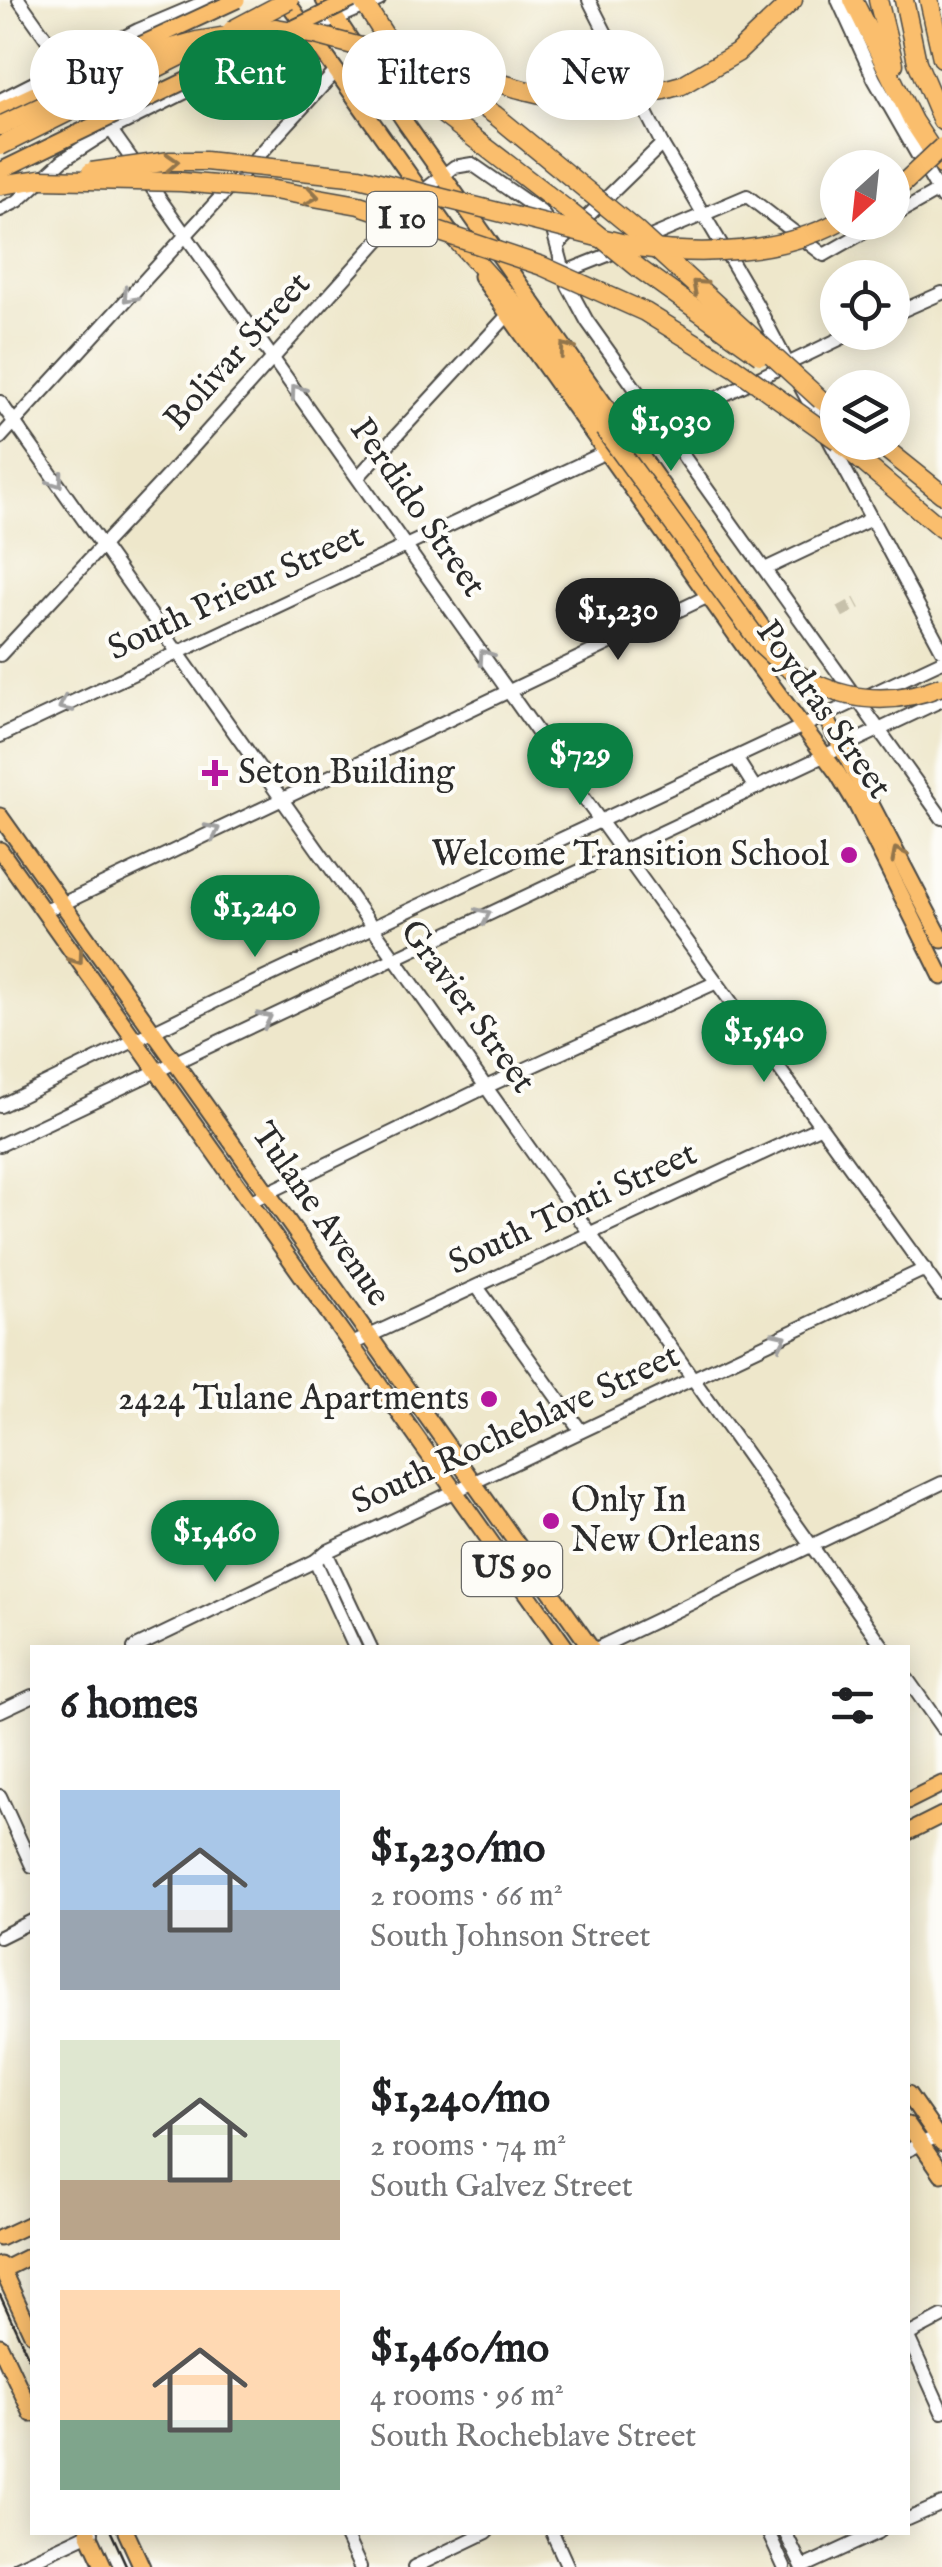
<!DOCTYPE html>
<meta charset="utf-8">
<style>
:root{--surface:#fff;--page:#f6f6f6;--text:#202124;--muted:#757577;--accent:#0b8043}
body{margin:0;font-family:"IM FELL English",serif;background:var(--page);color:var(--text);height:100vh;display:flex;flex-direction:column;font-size:38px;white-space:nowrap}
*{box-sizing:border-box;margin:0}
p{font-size:32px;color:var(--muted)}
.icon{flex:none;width:55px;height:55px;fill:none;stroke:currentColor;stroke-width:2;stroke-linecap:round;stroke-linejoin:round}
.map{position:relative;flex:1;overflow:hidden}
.sheet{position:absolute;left:30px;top:1645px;width:880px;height:890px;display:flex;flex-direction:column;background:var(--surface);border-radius:0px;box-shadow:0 5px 25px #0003}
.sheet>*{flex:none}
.guide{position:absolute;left:30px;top:30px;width:882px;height:90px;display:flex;gap:20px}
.needle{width:65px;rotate:207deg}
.fabs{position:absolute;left:820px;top:150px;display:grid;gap:20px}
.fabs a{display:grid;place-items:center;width:90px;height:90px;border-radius:50%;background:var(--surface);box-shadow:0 5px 25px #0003;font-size:50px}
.price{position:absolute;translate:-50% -85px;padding:0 22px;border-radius:35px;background:var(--accent);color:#fff;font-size:32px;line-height:65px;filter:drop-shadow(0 2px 5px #0008)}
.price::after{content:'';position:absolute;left:50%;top:60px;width:30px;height:22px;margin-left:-15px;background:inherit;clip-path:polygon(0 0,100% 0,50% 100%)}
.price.active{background:#222;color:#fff}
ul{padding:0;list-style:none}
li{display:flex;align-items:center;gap:30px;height:250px;padding:0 30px}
li span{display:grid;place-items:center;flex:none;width:280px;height:200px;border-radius:0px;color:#555}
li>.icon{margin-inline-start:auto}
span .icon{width:120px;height:120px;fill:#fffc;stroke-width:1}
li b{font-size:42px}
h2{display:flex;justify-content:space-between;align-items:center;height:120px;padding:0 30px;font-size:42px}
.chip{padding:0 35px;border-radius:45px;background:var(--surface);box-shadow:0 5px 25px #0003;font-size:35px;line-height:90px}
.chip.active{background:var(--accent);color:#fff}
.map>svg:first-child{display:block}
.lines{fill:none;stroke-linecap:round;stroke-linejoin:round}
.minor-tunnel{stroke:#c7c1ab;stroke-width:12;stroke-dasharray:12 6;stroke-linecap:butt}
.minor-casing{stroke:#484743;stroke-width:16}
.major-casing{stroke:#484743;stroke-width:19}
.highway-casing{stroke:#484743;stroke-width:21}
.minor{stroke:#fff;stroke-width:12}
.major{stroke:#fabe6d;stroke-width:15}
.highway{stroke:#fabe6d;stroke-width:18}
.tram{stroke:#2b2b2b;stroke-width:2.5}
.major-bridge-casing{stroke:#484743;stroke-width:19;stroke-linecap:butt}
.highway-bridge-casing{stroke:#484743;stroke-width:21;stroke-linecap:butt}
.major-bridge{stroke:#fabe6d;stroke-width:15}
.highway-bridge{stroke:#fabe6d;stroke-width:18}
.oneway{stroke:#92744c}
.oneway2{stroke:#a0a0a0}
.poi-dot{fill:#b5179e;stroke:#fdfcf7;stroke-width:4}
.labels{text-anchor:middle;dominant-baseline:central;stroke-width:8;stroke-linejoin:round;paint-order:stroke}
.shield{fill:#fdfcf7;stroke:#6a6a68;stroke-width:2.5}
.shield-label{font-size:32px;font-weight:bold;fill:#2b2b2b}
.street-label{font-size:35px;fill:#2b2b2b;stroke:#fdfcf7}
.poi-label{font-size:35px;fill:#2b2b2b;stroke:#fdfcf7;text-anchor:start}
</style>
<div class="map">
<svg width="942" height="2567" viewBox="0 0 942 2567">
<rect width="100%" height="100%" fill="#fdfcf7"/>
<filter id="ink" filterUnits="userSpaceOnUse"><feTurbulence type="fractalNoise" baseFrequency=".01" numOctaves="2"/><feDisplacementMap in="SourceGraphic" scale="20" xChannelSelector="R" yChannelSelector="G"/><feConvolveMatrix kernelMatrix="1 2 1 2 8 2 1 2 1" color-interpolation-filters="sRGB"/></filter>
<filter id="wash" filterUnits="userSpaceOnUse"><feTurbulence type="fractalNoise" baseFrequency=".0048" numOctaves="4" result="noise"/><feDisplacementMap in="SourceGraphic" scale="40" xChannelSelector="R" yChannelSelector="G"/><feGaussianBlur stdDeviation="2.25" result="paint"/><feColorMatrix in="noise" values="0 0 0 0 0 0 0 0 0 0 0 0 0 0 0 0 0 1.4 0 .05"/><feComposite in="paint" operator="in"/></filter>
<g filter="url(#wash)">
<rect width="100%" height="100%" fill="#eee7cb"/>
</g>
<g filter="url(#ink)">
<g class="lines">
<polyline class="minor-tunnel" points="840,612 857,603"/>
<defs>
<g id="minor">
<polyline points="19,0 601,822 942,1294"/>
<polyline points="589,0 662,144 756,303 789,366"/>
<polyline points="838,0 874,79 942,198"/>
<polyline points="0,100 138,30 209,0"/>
<polyline points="0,210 18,201 63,160 110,130 308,31 379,0"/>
<polyline points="892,217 938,191"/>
<polyline points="641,241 747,196 824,255 882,222"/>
<polyline points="558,245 662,144"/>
<polyline points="565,272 623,249"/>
<polyline points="892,315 942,293"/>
<polyline points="799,384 942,650"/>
<polyline points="0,402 884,1648"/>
<polyline points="661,425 854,332"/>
<polyline points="0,438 337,70"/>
<polyline points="358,477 508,315"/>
<polyline points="765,569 871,519"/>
<polyline points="0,655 168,475 422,192 454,167 472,164 541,212 552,227 568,286 587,321 942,818"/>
<polyline points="0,736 606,452"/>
<polyline points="736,758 755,788"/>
<polyline points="42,910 62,904 717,592"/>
<polyline points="0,1106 226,996 942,661"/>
<polyline points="0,1145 942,700"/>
<polyline points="251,1201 488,1086 717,982"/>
<polyline points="478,1288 581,1431"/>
<polyline points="352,1344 819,1127"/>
<polyline points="326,1552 371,1648"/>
<polyline points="315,1561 355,1648"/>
<polyline points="134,1648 315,1561 326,1552 925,1269"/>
<polyline points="598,1648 942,1483"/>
<polyline points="908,1680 942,1728"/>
<polyline points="0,1711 32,1696"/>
<polyline points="0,1796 32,1866"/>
<polyline points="0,1937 32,1921"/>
<polyline points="908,2150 942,2134"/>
<polyline points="908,2335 942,2317"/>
<polyline points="908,2337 942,2412"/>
<polyline points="908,2519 942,2504"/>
<polyline points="344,2532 360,2567"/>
<polyline points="552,2532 568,2567"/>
<polyline points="768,2532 784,2567"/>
<polyline points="785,2532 802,2567"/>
<polyline points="17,2567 92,2532"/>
<polyline points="414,2567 487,2532"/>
<polyline points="803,2567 879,2532"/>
</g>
<g id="major">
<polyline points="286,0 456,241"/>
<polyline points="324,0 407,125 825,716 942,940"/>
<polyline points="0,110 58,83"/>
<polyline points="0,171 76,134"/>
<polyline points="481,276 758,666 838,774 856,804 942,977"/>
<polyline points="0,816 591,1648"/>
<polyline points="0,850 566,1648"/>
<polyline points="908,1801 942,1784"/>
<polyline points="908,1832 942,1815"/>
<polyline points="908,2094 942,2143"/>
<polyline points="908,2125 942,2174"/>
<polyline points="0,2238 32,2223"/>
<polyline points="0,2265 32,2334"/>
<polyline points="0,2271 32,2255"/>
<polyline points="0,2346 32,2414"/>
<polyline points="88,2532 104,2567"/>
<polyline points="126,2532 142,2567"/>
</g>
<g id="highway">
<polyline points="362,0 417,86 440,112 566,209"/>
<polyline points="853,0 913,121 942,165"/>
<polyline points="878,0 894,64"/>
<polyline points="904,0 917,62 942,121"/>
<polyline points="929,0 942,58"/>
<polyline points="682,85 737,53 793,0"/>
<polyline points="0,185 41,179"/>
<polyline points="452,235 515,305 604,429"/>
<polyline points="821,400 838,412"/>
<polyline points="839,442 942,529"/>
<polyline points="877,442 942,494"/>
</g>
</defs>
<use href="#minor" class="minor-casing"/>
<use href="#major" class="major-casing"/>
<use href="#highway" class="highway-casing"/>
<use href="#minor" class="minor"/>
<use href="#major" class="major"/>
<use href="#highway" class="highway"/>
<g class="tram">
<polyline points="0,2295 32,2365"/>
<polyline points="111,2532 127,2567"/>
</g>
<defs>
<g id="major-bridge">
<polyline points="58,83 237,0"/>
<polyline points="76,134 352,0"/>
</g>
<g id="highway-bridge">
<polyline points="232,30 289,0"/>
<path d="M397 48C462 68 530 101 599 101 627 101 655 92 682 85"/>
<polyline points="0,126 158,52 197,41 276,28 316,35 387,54 441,79 495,115 634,229 821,400"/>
<polyline points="0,146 191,51"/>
<path d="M91 172 170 161H205L359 177 637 247C702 256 778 254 838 222"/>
<polyline points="41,179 181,182 274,190 359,205 542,266 645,312 734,367 838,441"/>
<polyline points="892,194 942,147"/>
<polyline points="566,209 641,270 760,355"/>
<path d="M604 429 763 647C813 695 876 713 942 686"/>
</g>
</defs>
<use href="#major-bridge" class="major-bridge-casing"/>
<use href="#highway-bridge" class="highway-bridge-casing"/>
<use href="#major-bridge" class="major-bridge"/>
<use href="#highway-bridge" class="highway-bridge"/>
</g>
<defs><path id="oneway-chevron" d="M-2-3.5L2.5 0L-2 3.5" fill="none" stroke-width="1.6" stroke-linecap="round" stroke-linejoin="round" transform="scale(2.5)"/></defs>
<g class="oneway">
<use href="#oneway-chevron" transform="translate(172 162) rotate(-3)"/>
<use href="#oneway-chevron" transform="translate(312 196) rotate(9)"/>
<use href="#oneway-chevron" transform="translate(698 286) rotate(-138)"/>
<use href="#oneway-chevron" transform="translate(566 349) rotate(-125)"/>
<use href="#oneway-chevron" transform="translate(898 854) rotate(-117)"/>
<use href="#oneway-chevron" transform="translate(77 958) rotate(54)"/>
</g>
<g class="oneway2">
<use href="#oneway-chevron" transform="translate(129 296) rotate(132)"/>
<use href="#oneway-chevron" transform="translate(297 391) rotate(-126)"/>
<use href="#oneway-chevron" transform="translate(57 481) rotate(55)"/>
<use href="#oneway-chevron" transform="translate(485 656) rotate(-125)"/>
<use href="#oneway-chevron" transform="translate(65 705) rotate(155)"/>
<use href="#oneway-chevron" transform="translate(213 831) rotate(-26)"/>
<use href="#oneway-chevron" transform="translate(484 915) rotate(-25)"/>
<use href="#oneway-chevron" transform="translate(265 1019) rotate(-26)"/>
<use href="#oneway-chevron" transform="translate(780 1339) rotate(-25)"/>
</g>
</g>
<g class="poi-dot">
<path d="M210 758h10v10h10v10h-10v10h-10v-10h-10v-10h10z"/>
<circle cx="849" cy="855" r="10"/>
<circle cx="489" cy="1399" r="10"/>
<circle cx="551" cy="1521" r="10"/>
</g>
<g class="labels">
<g class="shield">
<rect x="367" y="192" width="70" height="54" rx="8"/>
<rect x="462" y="1542" width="100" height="54" rx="8"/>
</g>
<g class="shield-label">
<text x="402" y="219">I 10</text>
<text x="512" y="1569">US 90</text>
</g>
<g class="street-label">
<text transform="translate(238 352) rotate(-48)">Bolivar Street</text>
<text transform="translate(417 508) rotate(55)">Perdido Street</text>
<text transform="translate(236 593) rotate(-25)">South Prieur Street</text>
<text transform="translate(823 710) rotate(55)">Poydras Street</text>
<text transform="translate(467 1007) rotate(54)">Gravier Street</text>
<text transform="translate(573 1209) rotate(-25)">South Tonti Street</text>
<text transform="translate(320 1215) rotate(55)">Tulane Avenue</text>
<text transform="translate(516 1430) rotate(-25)">South Rocheblave Street</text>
</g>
<g class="poi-label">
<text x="238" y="773">Seton Building</text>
<text x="829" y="855" text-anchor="end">Welcome Transition School</text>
<text x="469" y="1399" text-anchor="end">2424 Tulane Apartments</text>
<text x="571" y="1501">Only In<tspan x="571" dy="40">New Orleans</tspan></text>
</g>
</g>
</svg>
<div class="fabs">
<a><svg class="needle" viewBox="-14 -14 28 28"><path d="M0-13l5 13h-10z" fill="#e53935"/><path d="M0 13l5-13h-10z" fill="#757577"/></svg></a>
<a><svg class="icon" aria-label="locate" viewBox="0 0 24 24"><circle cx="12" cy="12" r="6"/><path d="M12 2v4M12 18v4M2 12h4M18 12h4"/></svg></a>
<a><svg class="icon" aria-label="layers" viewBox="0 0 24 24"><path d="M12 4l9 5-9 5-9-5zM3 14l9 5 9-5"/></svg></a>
</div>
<b class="price" style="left:671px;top:474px">$1,030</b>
<b class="price active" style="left:618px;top:663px">$1,230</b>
<b class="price" style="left:580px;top:808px">$729</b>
<b class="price" style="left:255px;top:960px">$1,240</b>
<b class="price" style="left:764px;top:1085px">$1,540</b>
<b class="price" style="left:215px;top:1585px">$1,460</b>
<div class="guide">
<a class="chip">Buy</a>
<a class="chip active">Rent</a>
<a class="chip">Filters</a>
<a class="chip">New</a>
</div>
<section class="sheet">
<h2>6 homes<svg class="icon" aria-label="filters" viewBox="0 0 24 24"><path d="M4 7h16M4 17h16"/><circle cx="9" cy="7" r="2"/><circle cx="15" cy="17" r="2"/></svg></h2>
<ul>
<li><span style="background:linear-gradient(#a9c7e8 60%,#9aa5b1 0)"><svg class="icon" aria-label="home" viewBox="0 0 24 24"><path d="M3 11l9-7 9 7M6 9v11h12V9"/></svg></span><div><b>$1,230/mo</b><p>2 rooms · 66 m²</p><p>South Johnson Street</p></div></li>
<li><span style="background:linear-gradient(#dfe7d0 70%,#b9a48a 0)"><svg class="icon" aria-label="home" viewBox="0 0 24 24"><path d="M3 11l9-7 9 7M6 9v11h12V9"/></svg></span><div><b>$1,240/mo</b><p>2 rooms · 74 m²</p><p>South Galvez Street</p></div></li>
<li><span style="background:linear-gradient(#ffd9b3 65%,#7fa58c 0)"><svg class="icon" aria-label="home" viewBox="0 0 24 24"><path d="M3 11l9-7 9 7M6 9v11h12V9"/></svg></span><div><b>$1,460/mo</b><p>4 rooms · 96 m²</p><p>South Rocheblave Street</p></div></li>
</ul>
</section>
</div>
